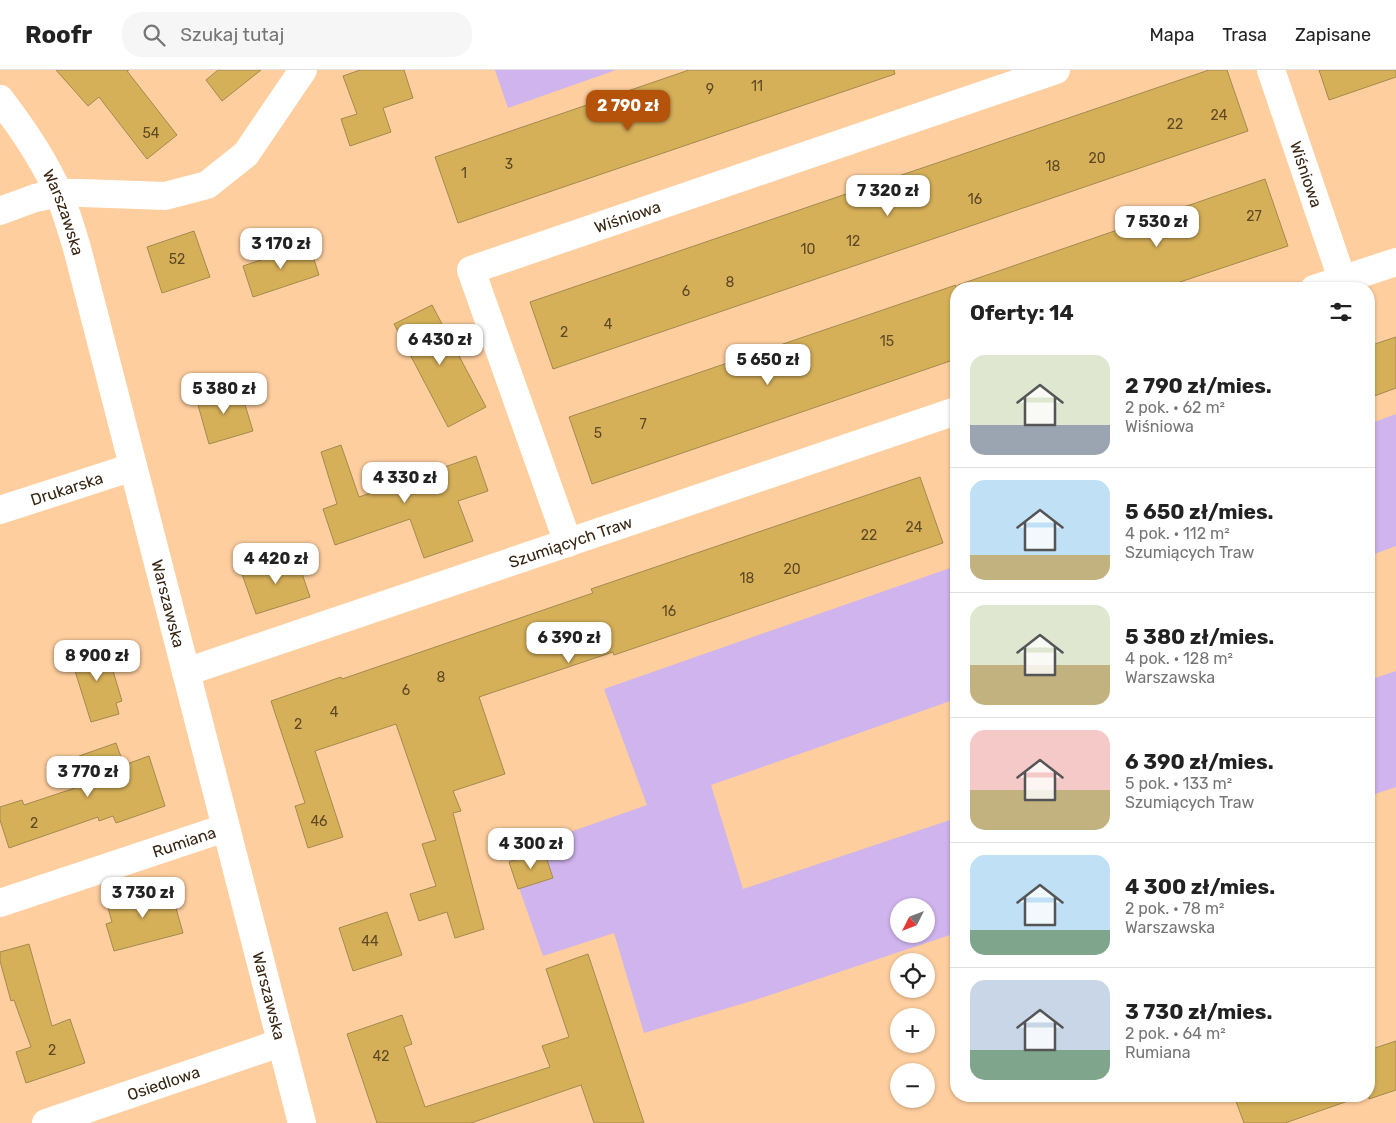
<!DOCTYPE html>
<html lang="pl">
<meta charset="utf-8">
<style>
:root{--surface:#fff;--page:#f6f6f6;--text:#222;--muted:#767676;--line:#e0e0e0;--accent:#b45309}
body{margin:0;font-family:Rubik,sans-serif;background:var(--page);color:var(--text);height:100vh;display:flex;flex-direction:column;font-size:19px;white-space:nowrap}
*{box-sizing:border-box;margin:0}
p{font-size:16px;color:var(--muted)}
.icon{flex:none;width:28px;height:28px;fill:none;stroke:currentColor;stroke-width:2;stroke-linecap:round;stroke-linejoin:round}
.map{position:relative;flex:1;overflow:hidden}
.details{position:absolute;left:950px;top:212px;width:425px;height:820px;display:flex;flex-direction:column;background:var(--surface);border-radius:20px;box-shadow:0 1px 4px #0004}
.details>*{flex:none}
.needle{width:32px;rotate:228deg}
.tools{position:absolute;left:890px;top:828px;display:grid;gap:10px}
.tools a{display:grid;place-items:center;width:45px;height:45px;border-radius:50%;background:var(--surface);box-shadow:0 1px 4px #0004;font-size:25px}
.price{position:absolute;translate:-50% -42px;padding:0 11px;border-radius:10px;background:#fff;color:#222;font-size:16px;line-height:32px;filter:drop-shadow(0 1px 2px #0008)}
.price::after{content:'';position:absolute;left:50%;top:30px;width:15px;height:11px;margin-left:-8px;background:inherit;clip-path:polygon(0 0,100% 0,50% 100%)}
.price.current{background:var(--accent);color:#fff}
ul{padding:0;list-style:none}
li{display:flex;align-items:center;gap:15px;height:125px;padding:0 20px}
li+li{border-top:1px solid var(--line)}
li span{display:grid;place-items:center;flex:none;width:140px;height:100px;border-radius:15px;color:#555}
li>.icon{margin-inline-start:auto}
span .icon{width:60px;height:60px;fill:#fffc;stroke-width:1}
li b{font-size:21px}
h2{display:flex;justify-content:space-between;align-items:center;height:60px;padding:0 20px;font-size:21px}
header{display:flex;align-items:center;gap:30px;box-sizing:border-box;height:70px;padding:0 25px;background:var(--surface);border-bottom:1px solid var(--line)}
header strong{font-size:24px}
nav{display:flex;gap:28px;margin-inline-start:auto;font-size:18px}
.search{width:350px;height:45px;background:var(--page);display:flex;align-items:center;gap:12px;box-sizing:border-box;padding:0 18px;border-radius:20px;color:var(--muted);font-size:19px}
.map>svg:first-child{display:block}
.green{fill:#cfb4ed;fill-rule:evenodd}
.building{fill:#d6b059;stroke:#a38a4f}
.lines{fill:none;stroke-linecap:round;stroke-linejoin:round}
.minor{stroke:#fff;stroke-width:28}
.labels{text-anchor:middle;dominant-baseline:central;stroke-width:5;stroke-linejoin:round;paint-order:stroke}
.number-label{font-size:14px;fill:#5f4824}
.street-label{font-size:16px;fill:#372512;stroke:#fece9e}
</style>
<header>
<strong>Roofr</strong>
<div class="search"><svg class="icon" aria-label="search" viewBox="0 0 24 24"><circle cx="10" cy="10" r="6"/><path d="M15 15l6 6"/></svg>Szukaj tutaj</div>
<nav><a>Mapa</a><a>Trasa</a><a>Zapisane</a></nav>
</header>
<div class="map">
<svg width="1396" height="1053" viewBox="0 0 1396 1053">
<rect width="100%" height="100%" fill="#fece9e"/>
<g class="green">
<polygon points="495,0 616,0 508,38"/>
<polygon points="1396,344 1396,476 1369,486 1369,354"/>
<path d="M956 496V629L711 715 743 819 956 748V863L758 929 644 963 614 863 543 886 507 784 647 735 604 619ZM899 836H926V864H899Z"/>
<polygon points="1396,601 1396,717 1369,726 1369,610"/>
</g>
<g class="building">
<polygon points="56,0 129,0 127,1 177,65 147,89 99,27 88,36"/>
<polygon points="218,0 261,0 222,31 206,10"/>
<polygon points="360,0 404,0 413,28 383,38 391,62 350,76 341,49 357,44 343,6"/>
<polygon points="689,0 894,0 895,4 458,153 435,87"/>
<polygon points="1209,0 1227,0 1248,61 553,299 530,232"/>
<polygon points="1319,0 1396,0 1396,7 1329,30"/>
<polygon points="1265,109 1288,176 1159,219 958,219 958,215"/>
<polygon points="194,161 210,207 162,223 147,177"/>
<polygon points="309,174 319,205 253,227 243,196"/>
<polygon points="956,215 956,289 592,414 569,347"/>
<polygon points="432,235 486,337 448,357 394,254"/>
<polygon points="1396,267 1396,318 1369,328 1369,276"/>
<polygon points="239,315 253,361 209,374 196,328"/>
<polygon points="341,375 359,427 476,386 488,421 458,431 473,471 424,488 410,449 335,475 323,439 337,434 321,382"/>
<polygon points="920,407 943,473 614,585 613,582 479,627 505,704 453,721 461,741 453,743 484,859 455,868 447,842 419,851 410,824 436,816 422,774 436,770 396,654 315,681 343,767 308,778 295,736 305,733 271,631 341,607 342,609 593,523 591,519"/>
<polygon points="296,486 310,527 256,544 242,504"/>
<polygon points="105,574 122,631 116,633 119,644 91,652 70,585"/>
<polygon points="116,673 124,695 149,686 165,736 116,753 113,746 99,751 98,747 9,778 0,750 0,737 22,730 24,735 87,714 85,708 87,707 79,686"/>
<polygon points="544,781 553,808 518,819 509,792"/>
<polygon points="170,817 183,863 114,881 106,854 112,852 107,834"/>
<polygon points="387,842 402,885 353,901 339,858"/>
<polygon points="29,874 52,956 70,949 85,993 26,1013 16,982 31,977 14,930 11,931 0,891 0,882"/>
<polygon points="588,884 644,1053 594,1053 581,1015 471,1053 377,1053 347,964 402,945 412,974 404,977 425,1037 550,997 542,976 569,967 546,899"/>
<polygon points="1396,971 1396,1020 1369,1029 1369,980"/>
<polygon points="1234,1026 1350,1026 1351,1030 1285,1053 1244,1053"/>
</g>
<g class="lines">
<g class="minor">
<path id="s1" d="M1271 0 1342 209"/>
<path id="s2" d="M0 29C23 59 43 88 58 122 66 140 71 159 77 178L302 1053"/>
<polyline points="0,141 35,128 59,123 82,123 165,126 207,115 246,84 303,0"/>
<polyline points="1314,219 1396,192"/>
<path id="s3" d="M0 440 133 397"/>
<path id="s4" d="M568 473 471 200 1056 0"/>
<path id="s5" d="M186 602 956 341"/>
<path id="s6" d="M0 833 225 758"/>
<path id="s7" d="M46 1053 280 973"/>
</g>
</g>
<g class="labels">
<g class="number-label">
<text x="757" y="16">11</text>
<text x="710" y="19">9</text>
<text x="1219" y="45">24</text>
<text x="1175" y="54">22</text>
<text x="151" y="63">54</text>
<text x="1097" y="88">20</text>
<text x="509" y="94">3</text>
<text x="1053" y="96">18</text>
<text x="464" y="103">1</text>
<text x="975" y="129">16</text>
<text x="1254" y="146">27</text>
<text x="853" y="171">12</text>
<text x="808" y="179">10</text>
<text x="177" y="189">52</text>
<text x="730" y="212">8</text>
<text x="686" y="221">6</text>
<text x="608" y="254">4</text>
<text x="564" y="262">2</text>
<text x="887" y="271">15</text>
<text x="643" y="354">7</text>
<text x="598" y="363">5</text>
<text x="914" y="457">24</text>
<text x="869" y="465">22</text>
<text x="792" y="499">20</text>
<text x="747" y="508">18</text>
<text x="669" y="541">16</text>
<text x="441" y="607">8</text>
<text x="406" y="620">6</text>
<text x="334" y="642">4</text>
<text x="298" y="654">2</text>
<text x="319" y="751">46</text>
<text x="34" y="753">2</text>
<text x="370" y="871">44</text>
<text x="52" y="980">2</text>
<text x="381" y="986">42</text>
</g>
<g class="street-label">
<text stroke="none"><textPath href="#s1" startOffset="110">Wiśniowa</textPath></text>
<text stroke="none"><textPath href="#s2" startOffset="131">Warszawska</textPath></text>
<text stroke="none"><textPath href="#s4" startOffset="455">Wiśniowa</textPath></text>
<text stroke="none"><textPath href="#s3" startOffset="70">Drukarska</textPath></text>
<text stroke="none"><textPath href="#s5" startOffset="406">Szumiących Traw</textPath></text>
<text stroke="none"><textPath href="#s2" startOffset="536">Warszawska</textPath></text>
<text stroke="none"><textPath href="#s6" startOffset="194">Rumiana</textPath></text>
<text stroke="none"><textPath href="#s2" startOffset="941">Warszawska</textPath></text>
<text stroke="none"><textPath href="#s7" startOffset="124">Osiedlowa</textPath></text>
</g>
</g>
</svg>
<div class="tools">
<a><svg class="needle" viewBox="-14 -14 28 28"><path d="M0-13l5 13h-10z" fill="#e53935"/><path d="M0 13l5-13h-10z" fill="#767676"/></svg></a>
<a><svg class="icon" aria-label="locate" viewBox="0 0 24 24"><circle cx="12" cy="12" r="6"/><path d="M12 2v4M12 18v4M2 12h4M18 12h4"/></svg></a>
<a>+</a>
<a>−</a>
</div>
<b class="price current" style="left:628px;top:62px">2 790 zł</b>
<b class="price" style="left:888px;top:147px">7 320 zł</b>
<b class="price" style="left:1157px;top:178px">7 530 zł</b>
<b class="price" style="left:281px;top:200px">3 170 zł</b>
<b class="price" style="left:440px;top:296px">6 430 zł</b>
<b class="price" style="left:768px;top:316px">5 650 zł</b>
<b class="price" style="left:224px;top:345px">5 380 zł</b>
<b class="price" style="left:405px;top:434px">4 330 zł</b>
<b class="price" style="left:276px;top:515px">4 420 zł</b>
<b class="price" style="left:569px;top:594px">6 390 zł</b>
<b class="price" style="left:97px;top:612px">8 900 zł</b>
<b class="price" style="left:88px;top:728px">3 770 zł</b>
<b class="price" style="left:531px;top:800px">4 300 zł</b>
<b class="price" style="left:143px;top:849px">3 730 zł</b>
<section class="details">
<h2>Oferty: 14<svg class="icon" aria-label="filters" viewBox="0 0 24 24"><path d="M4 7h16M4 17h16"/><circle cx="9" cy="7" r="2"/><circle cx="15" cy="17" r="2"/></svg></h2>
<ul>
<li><span style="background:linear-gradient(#dfe7d0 70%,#9aa5b1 0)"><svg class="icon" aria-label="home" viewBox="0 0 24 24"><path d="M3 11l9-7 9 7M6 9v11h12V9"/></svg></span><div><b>2 790 zł/mies.</b><p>2 pok. · 62 m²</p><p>Wiśniowa</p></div></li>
<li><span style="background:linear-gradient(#bfe0f5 75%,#c2b280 0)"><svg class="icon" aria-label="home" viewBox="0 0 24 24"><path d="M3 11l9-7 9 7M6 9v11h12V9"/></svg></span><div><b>5 650 zł/mies.</b><p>4 pok. · 112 m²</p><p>Szumiących Traw</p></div></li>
<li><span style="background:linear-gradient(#dfe7d0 60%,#c2b280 0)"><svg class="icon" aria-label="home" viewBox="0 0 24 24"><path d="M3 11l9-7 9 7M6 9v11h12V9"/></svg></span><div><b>5 380 zł/mies.</b><p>4 pok. · 128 m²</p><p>Warszawska</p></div></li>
<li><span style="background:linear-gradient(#f6c9c9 60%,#c2b280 0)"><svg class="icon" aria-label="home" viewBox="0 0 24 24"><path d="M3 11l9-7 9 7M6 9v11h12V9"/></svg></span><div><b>6 390 zł/mies.</b><p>5 pok. · 133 m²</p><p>Szumiących Traw</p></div></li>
<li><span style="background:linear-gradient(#bfe0f5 75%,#7fa58c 0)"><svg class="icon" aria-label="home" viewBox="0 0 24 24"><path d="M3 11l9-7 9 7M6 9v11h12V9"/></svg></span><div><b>4 300 zł/mies.</b><p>2 pok. · 78 m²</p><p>Warszawska</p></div></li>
<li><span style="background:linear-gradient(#c9d6e8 70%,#7fa58c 0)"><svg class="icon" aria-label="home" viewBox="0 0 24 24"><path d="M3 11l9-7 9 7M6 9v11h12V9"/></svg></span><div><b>3 730 zł/mies.</b><p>2 pok. · 64 m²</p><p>Rumiana</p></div></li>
</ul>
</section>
</div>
